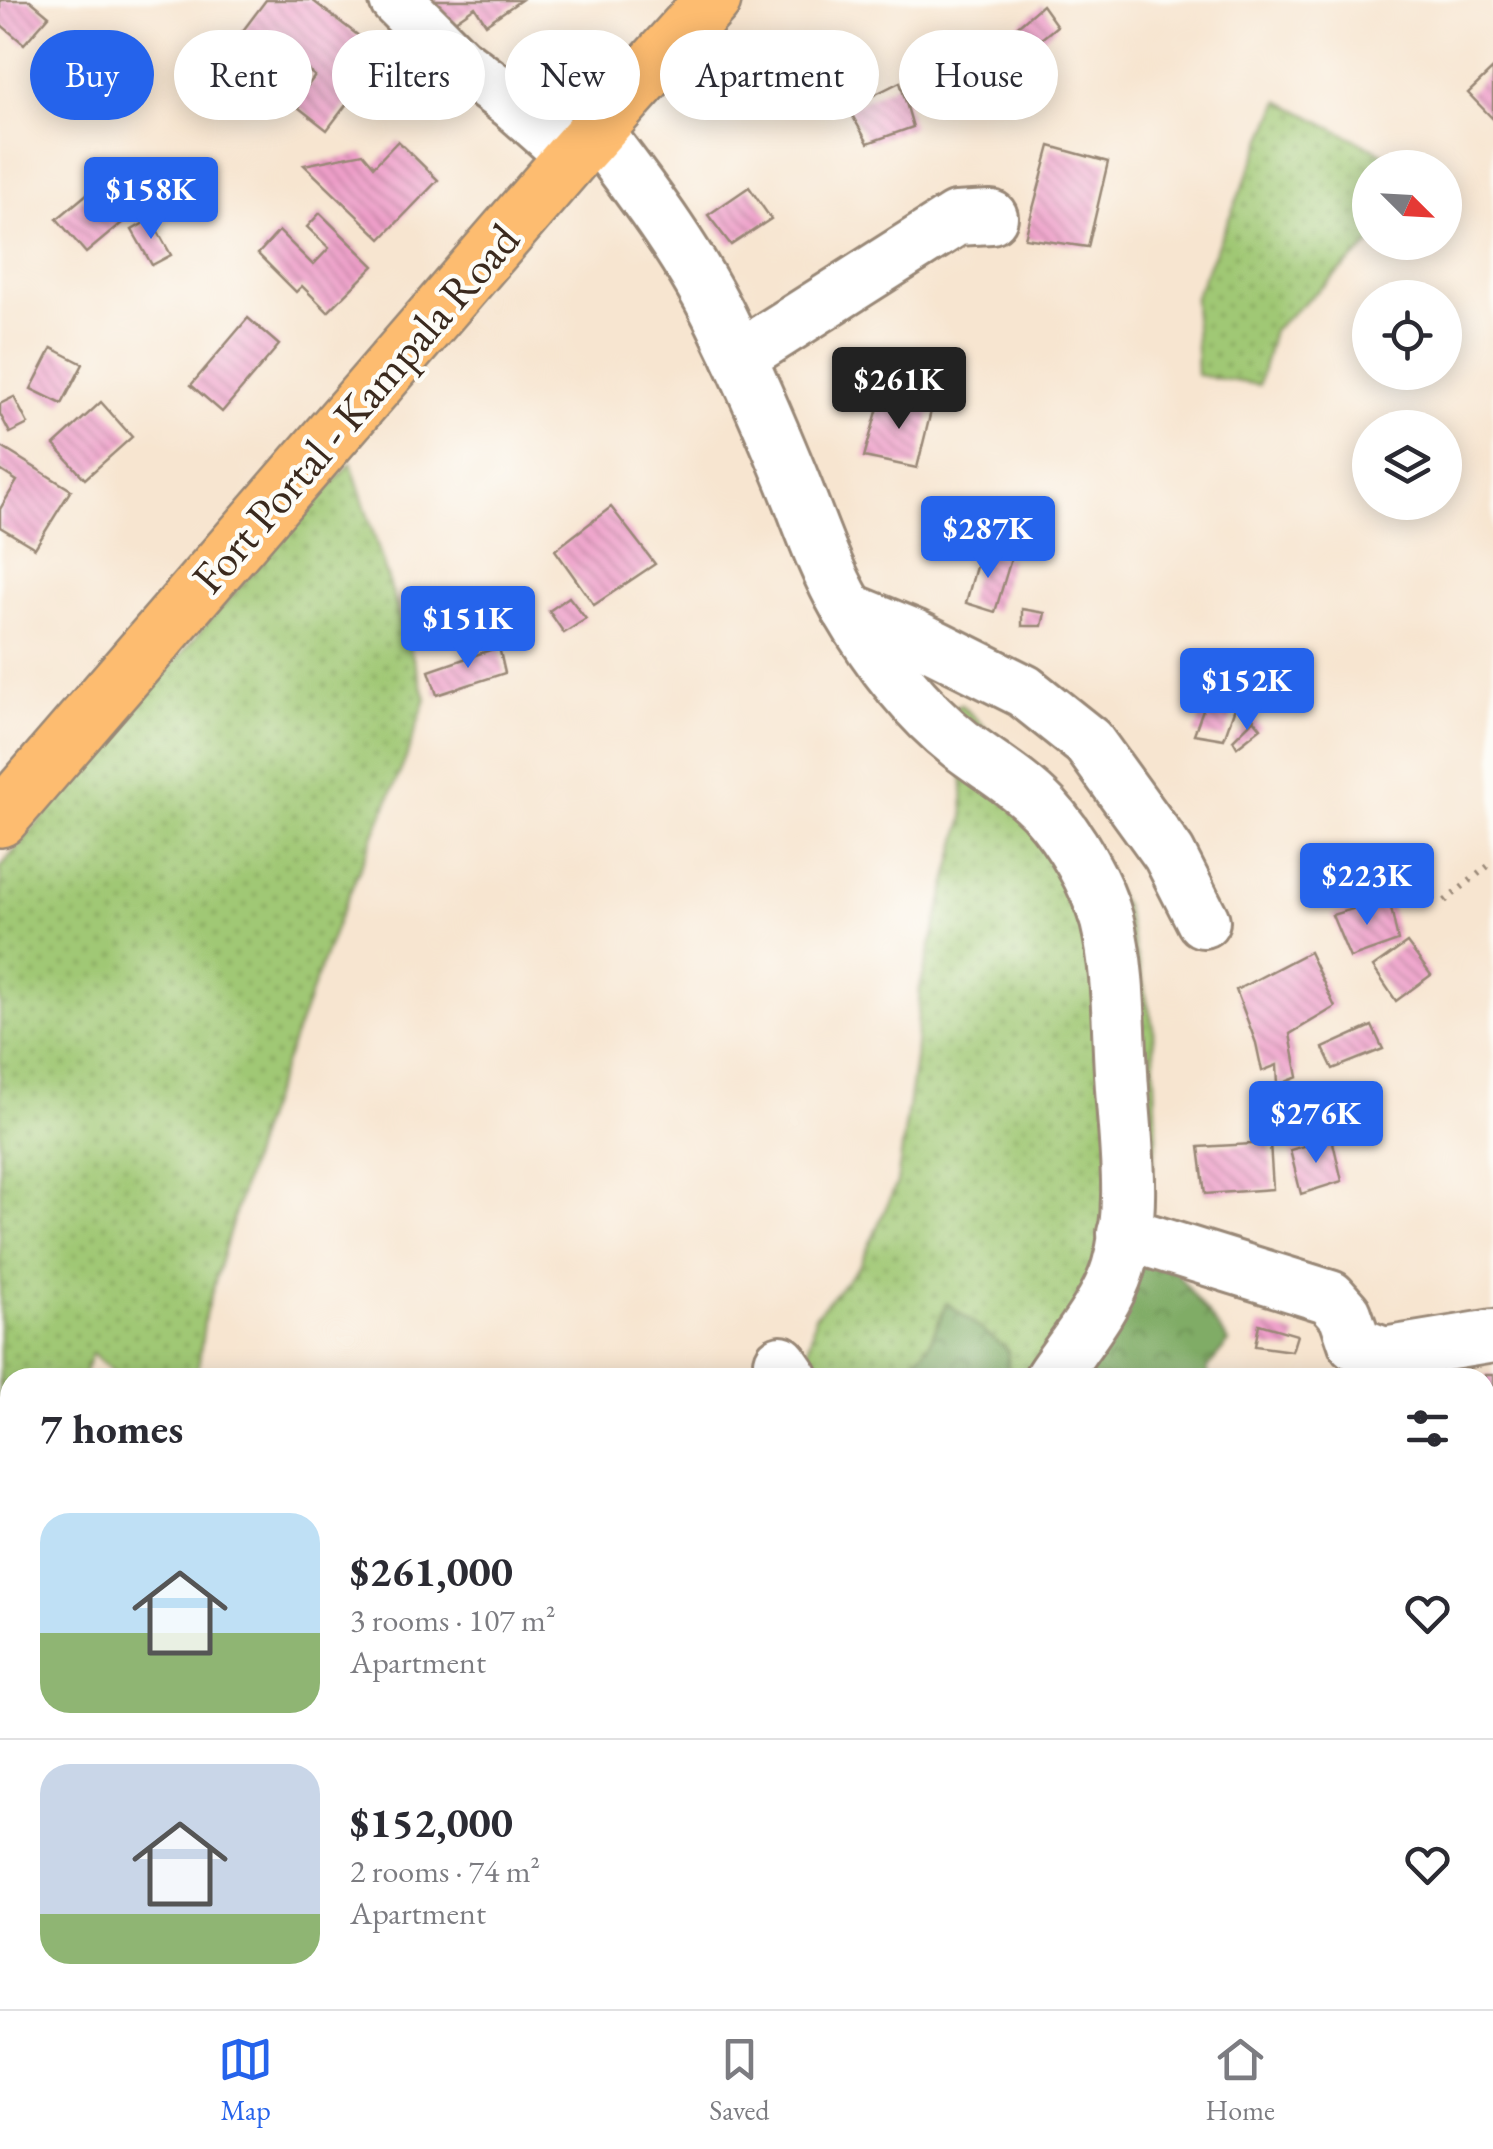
<!DOCTYPE html>
<meta charset="utf-8">
<style>
:root{--surface:#fff;--page:#f2f2f3;--text:#2b2b33;--muted:#7c7c81;--line:#e1e1e2;--accent:#2563eb}
body{margin:0;font-family:"EB Garamond",serif;background:var(--page);color:var(--text);height:100vh;display:flex;flex-direction:column;font-size:38px;white-space:nowrap}
*{box-sizing:border-box;margin:0}
p{font-size:32px;color:var(--muted)}
.icon{flex:none;width:55px;height:55px;fill:none;stroke:currentColor;stroke-width:2;stroke-linecap:round;stroke-linejoin:round}
.map{position:relative;flex:1;overflow:hidden}
.drawer{position:absolute;left:0px;top:1368px;width:1495px;height:642px;display:flex;flex-direction:column;background:var(--surface);border-radius:30px 30px 0 0;box-shadow:0 5px 25px #0003}
.drawer>*{flex:none}
.banner{position:absolute;left:30px;top:30px;width:1435px;height:90px;display:flex;gap:20px}
.needle{width:65px;rotate:114deg}
.controls{position:absolute;left:1352px;top:150px;display:grid;gap:20px}
.controls a{display:grid;place-items:center;width:110px;height:110px;border-radius:50%;background:var(--surface);box-shadow:0 5px 25px #0003;font-size:50px}
.price{position:absolute;translate:-50% -85px;padding:0 22px;border-radius:10px;background:var(--accent);color:#fff;font-size:32px;line-height:65px;filter:drop-shadow(0 2px 5px #0008)}
.price::after{content:'';position:absolute;left:50%;top:60px;width:30px;height:22px;margin-left:-15px;background:inherit;clip-path:polygon(0 0,100% 0,50% 100%)}
.price.active{background:#222;color:#fff}
ul{padding:0;list-style:none}
li{display:flex;align-items:center;gap:30px;height:250px;padding:0 40px}
li+li{border-top:2px solid var(--line)}
li span{display:grid;place-items:center;flex:none;width:280px;height:200px;border-radius:30px;color:#555}
li>.icon{margin-inline-start:auto}
span .icon{width:120px;height:120px;fill:#fffc;stroke-width:1}
li b{font-size:42px}
h2{display:flex;justify-content:space-between;align-items:center;height:120px;padding:0 40px;font-size:42px}
.pill{padding:0 35px;border-radius:45px;background:var(--surface);box-shadow:0 5px 25px #0003;font-size:35px;line-height:90px}
.pill.active{background:var(--accent);color:#fff}
.menu{display:flex;justify-content:space-around;align-items:center;height:140px;border-top:2px solid var(--line);background:var(--surface);font-size:28px;color:var(--muted)}
.menu a{display:grid;justify-items:center;gap:5px}
.menu .active{color:var(--accent)}
.map>svg:first-child{display:block}
.grass{fill:url(#grass-dots);stroke:#6e7949;stroke-width:2.5}
.forest{fill:url(#forest-crowns);stroke:#5e6b42;stroke-width:2.5}
.building{fill:url(#building-back-hatch)}
.lines{fill:none;stroke-linecap:round;stroke-linejoin:round}
.minor-casing{stroke:#987;stroke-width:58}
.highway-casing{stroke:#987;stroke-width:60}
.path{stroke:#987;stroke-width:6;stroke-dasharray:2.5 8;stroke-linecap:butt}
.minor{stroke:#fff;stroke-width:52}
.highway{stroke:#fdbc6f;stroke-width:55}
.labels{text-anchor:middle;dominant-baseline:central;stroke-width:9;stroke-linejoin:round;paint-order:stroke}
.street-label{font-size:45px;fill:#3b2a1e;stroke:#fdfcf7}
</style>
<div class="map">
<svg width="1493" height="2009" viewBox="0 0 1493 2009">
<defs>
<pattern id="grass-dots" width="8" height="8" patternUnits="userSpaceOnUse" patternTransform="scale(2.5)"><rect width="8" height="8" fill="#a0c874"/><path d="M2 2h.1M6 6h.1" fill="none" stroke="#84a35f" stroke-width="1.8" stroke-linecap="round"/></pattern>
<pattern id="forest-crowns" width="20" height="18" patternUnits="userSpaceOnUse" patternTransform="scale(2.5)"><rect width="20" height="18" fill="#80ac66"/><path d="M2 6a3 3 0 1 1 6 0M12 15a3 3 0 1 1 6 0" fill="none" stroke="#6a8c53"/></pattern>
<pattern id="building-back-hatch" width="6" height="6" patternUnits="userSpaceOnUse" patternTransform="scale(2.5)"><rect width="6" height="6" fill="#ee9fc9"/><path d="M-1 5l2 2M0 0l6 6M5-1l2 2" fill="none" stroke="#c282a3"/></pattern>
</defs>
<rect width="100%" height="100%" fill="#fdfcf7"/>
<filter id="ink" filterUnits="userSpaceOnUse"><feTurbulence type="fractalNoise" baseFrequency=".01" numOctaves="2"/><feDisplacementMap in="SourceGraphic" scale="20" xChannelSelector="R" yChannelSelector="G"/><feConvolveMatrix kernelMatrix="1 2 1 2 8 2 1 2 1" color-interpolation-filters="sRGB"/></filter>
<filter id="wash" filterUnits="userSpaceOnUse"><feTurbulence type="fractalNoise" baseFrequency=".0048" numOctaves="4" result="noise"/><feDisplacementMap in="SourceGraphic" scale="40" xChannelSelector="R" yChannelSelector="G"/><feGaussianBlur stdDeviation="2.25" result="paint"/><feColorMatrix in="noise" values="0 0 0 0 0 0 0 0 0 0 0 0 0 0 0 0 0 1.4 0 .05"/><feComposite in="paint" operator="in"/></filter>
<g filter="url(#wash)">
<rect width="100%" height="100%" fill="#f7e5d0"/>
<g class="grass">
<polygon points="1280,101 1410,167 1370,168 1372,243 1273,330 1259,385 1197,375 1194,299"/>
<polygon points="351,463 426,699 406,758 337,923 259,1131 205,1315 197,1377 119,1377 92,1353 83,1377 10,1378 10,1518 0,1519 0,868 218,611"/>
<polygon points="961,705 1051,788 1124,906 1153,1025 1157,1138 1136,1256 1056,1377 803,1378 815,1316 860,1265 897,1183 915,1060 920,988 964,817 962,760 925,720"/>
</g>
<g class="forest">
<polygon points="1157,1247 1229,1342 1207,1368 1209,1377 1061,1378"/>
<polygon points="947,1303 1008,1350 1008,1377 902,1377 928,1346"/>
</g>
<g id="blocks">
<g class="building">
<polygon points="0,0 30,0 49,16 24,44 0,24"/>
<polygon points="266,0 312,0 368,43 357,58 363,67 350,83 358,89 327,130 294,104 315,76 258,33 228,72 250,89 241,102 208,77"/>
<polygon points="426,0 521,0 486,24 475,7 445,28"/>
<polygon points="1042,5 1057,26 977,92 961,75"/>
<polygon points="1493,69 1493,119 1468,93"/>
<polygon points="900,82 913,127 868,143 848,108"/>
<polygon points="398,141 438,180 381,239 304,165 363,153 374,166"/>
<polygon points="1050,146 1108,162 1088,247 1025,238"/>
<polygon points="749,187 771,219 731,245 708,215"/>
<polygon points="94,188 123,222 86,253 57,219"/>
<polygon points="320,213 374,266 328,312 302,286 296,292 258,254 279,231 313,265 329,248 307,227"/>
<polygon points="151,219 171,255 152,265 132,230"/>
<polygon points="248,318 279,345 222,412 191,385"/>
<polygon points="52,348 83,364 62,404 31,389"/>
<polygon points="882,394 932,407 917,468 864,457"/>
<polygon points="14,397 28,424 10,433 0,414 0,404"/>
<polygon points="101,402 132,437 85,479 54,445"/>
<polygon points="0,446 71,490 35,548 0,527 0,509 17,481 0,470"/>
<polygon points="611,507 655,564 594,605 555,550"/>
<polygon points="980,552 1011,559 995,612 966,603"/>
<polygon points="569,597 586,619 564,633 549,611"/>
<polygon points="1022,609 1045,613 1042,626 1022,626"/>
<polygon points="499,647 505,673 437,695 429,671"/>
<polygon points="1209,693 1238,699 1224,739 1194,734"/>
<polygon points="1254,719 1261,728 1237,747 1233,740"/>
<polygon points="1389,898 1398,941 1350,958 1332,915"/>
<polygon points="1407,943 1431,975 1396,1001 1373,967"/>
<polygon points="1309,952 1335,1007 1290,1034 1298,1077 1278,1085 1277,1065 1262,1071 1256,1043 1236,990"/>
<polygon points="1372,1026 1383,1049 1333,1069 1323,1048"/>
<polygon points="1332,1138 1342,1181 1301,1194 1290,1150"/>
<polygon points="1270,1143 1273,1189 1205,1194 1199,1147"/>
<polygon points="1259,1324 1297,1335 1292,1351 1255,1346"/>
<polygon points="1485,1375 1493,1375 1493,1432 1490,1448 1485,1448"/>
</g>
</g>
</g>
<g filter="url(#ink)">
<use href="#blocks" fill-opacity="0" stroke="#987" stroke-width="2.5"/>
<g class="lines">
<defs>
<g id="minor">
<polyline points="396,0 458,62 513,103 573,156"/>
<path d="M596 131C645 195 694 260 728 334 750 379 770 426 789 472 808 517 822 563 846 605 876 657 912 706 960 744 989 766 1019 783 1044 809 1071 839 1096 882 1107 921 1119 969 1118 1022 1121 1072 1124 1135 1137 1206 1118 1268 1106 1307 1074 1344 1051 1378"/>
<polyline points="739,357 956,219 991,217"/>
<polyline points="848,609 912,635 1024,691 1088,742 1169,854 1203,921"/>
<polyline points="1124,1233 1330,1297 1345,1314 1355,1343 1384,1354 1493,1336"/>
<polyline points="781,1362 792,1378"/>
<polyline points="1485,1990 1493,1989"/>
<polyline points="534,2009 575,2000"/>
<polyline points="1379,2009 1418,2000"/>
</g>
<polyline id="highway" points="0,819 573,156 713,0"/>
</defs>
<use href="#minor" class="minor-casing"/>
<use href="#highway" class="highway-casing"/>
<polyline class="path" points="1445,901 1493,862"/>
<use href="#minor" class="minor"/>
<use href="#highway" class="highway"/>
</g>
</g>
<g class="labels">
<g class="street-label">
<text transform="translate(355 408) rotate(-49)">Fort Portal - Kampala Road</text>
</g>
</g>
</svg>
<div class="controls">
<a><svg class="needle" viewBox="-14 -14 28 28"><path d="M0-13l5 13h-10z" fill="#e53935"/><path d="M0 13l5-13h-10z" fill="#7c7c81"/></svg></a>
<a><svg class="icon" aria-label="locate" viewBox="0 0 24 24"><circle cx="12" cy="12" r="6"/><path d="M12 2v4M12 18v4M2 12h4M18 12h4"/></svg></a>
<a><svg class="icon" aria-label="layers" viewBox="0 0 24 24"><path d="M12 4l9 5-9 5-9-5zM3 14l9 5 9-5"/></svg></a>
</div>
<b class="price" style="left:151px;top:242px">$158K</b>
<b class="price active" style="left:899px;top:432px">$261K</b>
<b class="price" style="left:988px;top:581px">$287K</b>
<b class="price" style="left:468px;top:671px">$151K</b>
<b class="price" style="left:1247px;top:733px">$152K</b>
<b class="price" style="left:1367px;top:928px">$223K</b>
<b class="price" style="left:1316px;top:1166px">$276K</b>
<div class="banner">
<a class="pill active">Buy</a>
<a class="pill">Rent</a>
<a class="pill">Filters</a>
<a class="pill">New</a>
<a class="pill">Apartment</a>
<a class="pill">House</a>
</div>
<section class="drawer">
<h2>7 homes<svg class="icon" aria-label="filters" viewBox="0 0 24 24"><path d="M4 7h16M4 17h16"/><circle cx="9" cy="7" r="2"/><circle cx="15" cy="17" r="2"/></svg></h2>
<ul>
<li><span style="background:linear-gradient(#bfe0f5 60%,#8fb573 0)"><svg class="icon" aria-label="home" viewBox="0 0 24 24"><path d="M3 11l9-7 9 7M6 9v11h12V9"/></svg></span><div><b>$261,000</b><p>3 rooms · 107 m²</p><p>Apartment</p></div><svg class="icon" aria-label="heart" viewBox="0 0 24 24"><path d="M12 20l-8-8c-3-5 5-10 8-4 3-6 11-1 8 4z"/></svg></li>
<li><span style="background:linear-gradient(#c9d6e8 75%,#8fb573 0)"><svg class="icon" aria-label="home" viewBox="0 0 24 24"><path d="M3 11l9-7 9 7M6 9v11h12V9"/></svg></span><div><b>$152,000</b><p>2 rooms · 74 m²</p><p>Apartment</p></div><svg class="icon" aria-label="heart" viewBox="0 0 24 24"><path d="M12 20l-8-8c-3-5 5-10 8-4 3-6 11-1 8 4z"/></svg></li>
</ul>
</section>
</div>
<nav class="menu">
<a class="active"><svg class="icon" aria-label="map" viewBox="0 0 24 24"><path d="M3 6l6-2 6 2 6-2v14l-6 2-6-2-6 2zM9 4v14M15 6v14"/></svg>Map</a>
<a><svg class="icon" aria-label="saved" viewBox="0 0 24 24"><path d="M7 4h10v16l-5-4-5 4z"/></svg>Saved</a>
<a><svg class="icon" aria-label="home" viewBox="0 0 24 24"><path d="M3 11l9-7 9 7M6 9v11h12V9"/></svg>Home</a>
</nav>
